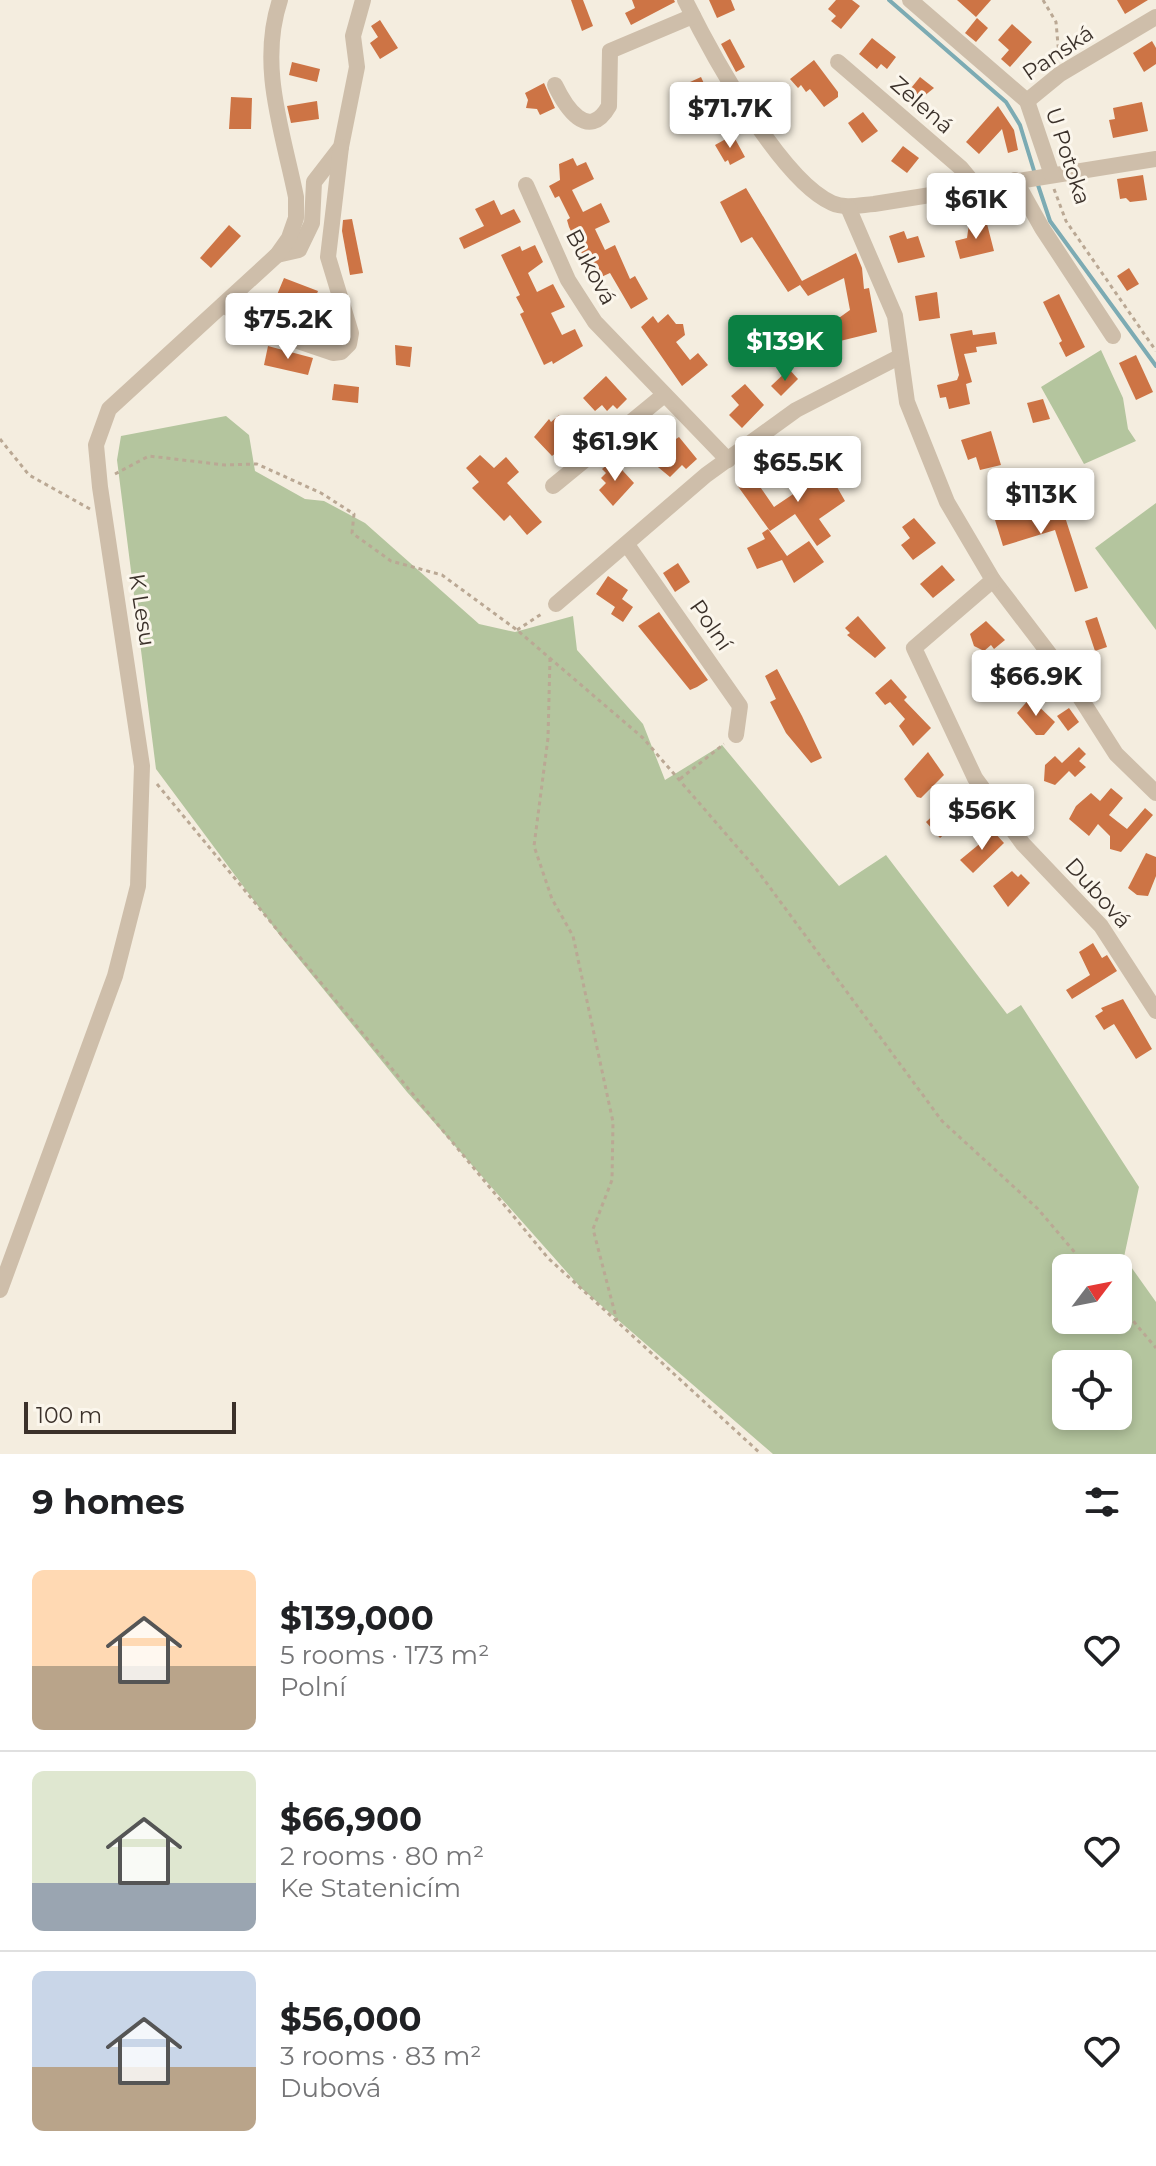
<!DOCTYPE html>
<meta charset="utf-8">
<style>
:root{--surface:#fff;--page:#f6f6f6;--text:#202124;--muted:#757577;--line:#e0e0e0;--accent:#0b8043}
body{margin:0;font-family:Montserrat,sans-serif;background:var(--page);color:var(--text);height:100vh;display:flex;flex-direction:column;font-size:30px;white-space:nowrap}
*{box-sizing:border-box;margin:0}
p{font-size:26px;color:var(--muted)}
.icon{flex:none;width:44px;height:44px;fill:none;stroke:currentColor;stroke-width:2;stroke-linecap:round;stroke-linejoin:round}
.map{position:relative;height:1454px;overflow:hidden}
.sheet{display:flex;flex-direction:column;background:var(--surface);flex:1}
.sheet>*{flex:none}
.needle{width:52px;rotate:58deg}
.buttons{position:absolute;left:1052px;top:1254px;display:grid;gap:16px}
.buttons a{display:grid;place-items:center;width:80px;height:80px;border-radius:12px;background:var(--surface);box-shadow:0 4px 12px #0003;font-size:40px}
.scale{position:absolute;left:24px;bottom:20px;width:212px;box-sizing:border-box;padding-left:8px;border:4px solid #3b312a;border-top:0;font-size:22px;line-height:28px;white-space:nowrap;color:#3b312a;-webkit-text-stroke:6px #fbf6ec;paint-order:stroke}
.price{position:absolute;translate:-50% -68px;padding:0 18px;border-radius:8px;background:#fff;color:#222;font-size:26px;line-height:52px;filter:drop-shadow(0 2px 4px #0008)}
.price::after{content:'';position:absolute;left:50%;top:48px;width:24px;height:18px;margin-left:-12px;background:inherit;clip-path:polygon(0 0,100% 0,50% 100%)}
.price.current{background:var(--accent);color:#fff}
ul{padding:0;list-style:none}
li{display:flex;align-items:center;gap:24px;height:200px;padding:0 32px}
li+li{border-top:2px solid var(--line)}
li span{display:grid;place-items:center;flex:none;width:224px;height:160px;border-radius:12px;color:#555}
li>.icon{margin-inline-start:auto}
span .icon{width:96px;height:96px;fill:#fffc;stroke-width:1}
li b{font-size:34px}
h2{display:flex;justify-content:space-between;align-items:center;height:96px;padding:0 32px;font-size:34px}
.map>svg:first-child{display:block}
.green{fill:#b4c59e;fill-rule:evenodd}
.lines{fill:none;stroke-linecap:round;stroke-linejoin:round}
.stream{stroke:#7cabb3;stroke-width:4}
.building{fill:#cd7445}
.path{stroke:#baa894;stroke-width:3;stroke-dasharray:4 4;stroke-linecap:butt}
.minor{stroke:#cebeaa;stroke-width:16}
.labels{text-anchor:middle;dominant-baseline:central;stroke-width:6;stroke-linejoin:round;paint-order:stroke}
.street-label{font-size:22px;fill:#3b312a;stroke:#fbf6ec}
</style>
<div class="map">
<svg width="1156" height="1454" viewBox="0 0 1156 1454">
<rect width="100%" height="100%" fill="#f4eddf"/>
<g class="green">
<polygon points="1101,350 1123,398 1128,429 1136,441 1084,464 1041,387"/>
<path d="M226 416 249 435 255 471 305 499 324 501 365 523 479 624 515 632 573 616 577 650 643 724 665 780 722 745 839 886 886 855 1007 1014 1021 1005 1139 1187 1124 1257 1156 1302V1454H773L581 1288 407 1092 281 937 156 769 117 460 121 436ZM1118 1268V1320H1066V1268ZM1118 1364V1416H1066V1364Z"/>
<polygon points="1156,503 1156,630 1095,548"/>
</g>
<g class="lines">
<g class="stream">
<polyline points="889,0 1006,102 1020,125 1035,174"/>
<polyline points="1037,182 1050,221 1156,366"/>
</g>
</g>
<g class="building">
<polygon points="571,0 583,0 593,26 582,31"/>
<polygon points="632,0 674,0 675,2 631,25 625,13 635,8"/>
<polygon points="709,0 731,0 735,10 717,18"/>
<polygon points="836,0 852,0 860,6 841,29 831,21 836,16 828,9"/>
<polygon points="957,0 991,0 976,17"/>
<polygon points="1117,0 1148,0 1125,14"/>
<polygon points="977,18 988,28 976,42 965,33"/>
<polygon points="380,20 398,48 380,59 370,43 378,37 371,26"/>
<polygon points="1012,24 1032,42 1010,67 1001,59 1009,50 998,40"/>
<polygon points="872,38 896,57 887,69 881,64 877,69 859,54"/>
<polygon points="730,39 745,67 736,72 721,44"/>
<polygon points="1152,41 1156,48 1156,64 1144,72 1133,53"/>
<polygon points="814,60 838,92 838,97 824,107 810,89 806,92 801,85 798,88 790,79"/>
<polygon points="292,62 320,69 317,82 289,75"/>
<polygon points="701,77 715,107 704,112 690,82"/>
<polygon points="920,77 934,88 918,101 907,93"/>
<polygon points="544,83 555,108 540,115 537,109 526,108 528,100 525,93"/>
<polygon points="231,97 252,98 251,129 229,129"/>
<polygon points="317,101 319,119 291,123 287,106"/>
<polygon points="1142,102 1148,131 1113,138 1109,120 1115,119 1113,108"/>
<polygon points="998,106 1014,130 1018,150 1008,153 1002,129 979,154 966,142"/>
<polygon points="863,112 878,131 862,143 848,123"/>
<polygon points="733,135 745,157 730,165 728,160 725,162 715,145"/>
<polygon points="903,146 919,158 907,173 891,161"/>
<polygon points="573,158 577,166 586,162 594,179 572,190 583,212 601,203 610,222 595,229 605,250 615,245 630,279 635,276 648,299 631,309 610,273 599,278 596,272 592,274 569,227 567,220 570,218 559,196 555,198 549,186 560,180 559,164"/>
<polygon points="1143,175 1147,200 1130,202 1126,198 1120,199 1117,179"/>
<polygon points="746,188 802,281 856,253 862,268 864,289 869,288 877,332 840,341 829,325 850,310 844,278 808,296 800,285 788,292 752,237 741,243 720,202"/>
<polygon points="1011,195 1021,213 1002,218 999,197"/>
<polygon points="494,200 501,215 514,209 521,222 464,249 459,238 484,226 475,209"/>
<polygon points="352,219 363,273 350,275 342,231 343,220"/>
<polygon points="986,220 994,251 960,259 955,241 967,238 969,224"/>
<polygon points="229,225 241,236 211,268 200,258"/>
<polygon points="904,231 907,239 918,236 925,257 898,263 889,236"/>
<polygon points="535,245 543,262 528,273 537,292 553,284 565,307 551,313 562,335 575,329 583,346 553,364 552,361 544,365 520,314 524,312 516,297 520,295 501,255 520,246 522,251"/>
<polygon points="1129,268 1139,284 1127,291 1117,276"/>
<polygon points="284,278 318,291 305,325 287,317 290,309 274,302"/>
<polygon points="937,292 940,318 919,321 915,296"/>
<polygon points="1059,294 1085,347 1066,357 1059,343 1062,341 1043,302"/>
<polygon points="668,314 676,324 683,324 685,335 676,342 690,360 698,353 708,365 682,386 641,327 653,316 658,323"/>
<polygon points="972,330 973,335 995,332 997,344 976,347 977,352 964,354 972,382 966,384 970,404 949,409 946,397 940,398 937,385 957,380 959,375 950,334"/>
<polygon points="395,345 412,347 410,367 396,365"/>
<polygon points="268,346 313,358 308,375 264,365"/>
<polygon points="1136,355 1153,392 1136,400 1119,363"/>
<polygon points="789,369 798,379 781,396 771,386"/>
<polygon points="606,376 627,399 617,409 613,405 607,411 602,405 595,411 583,398"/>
<polygon points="334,384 359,387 358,403 332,400"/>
<polygon points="745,384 764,405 742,428 729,415 739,405 731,396"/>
<polygon points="1043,399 1050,419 1033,423 1027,403"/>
<polygon points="559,415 576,434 564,450 562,448 552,456 534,437 549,419 551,422"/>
<polygon points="991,431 1001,465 980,470 976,457 968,460 961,440"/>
<polygon points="679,437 697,459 686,469 682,465 670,477 647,458"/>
<polygon points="780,437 788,445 772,460 764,452"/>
<polygon points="480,455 494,468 506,457 519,472 507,483 542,522 527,535 510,515 504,521 472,488 479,482 466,468"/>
<polygon points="613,460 634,483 613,506 599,490 606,483 601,478 606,473 602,469"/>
<polygon points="818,467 829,473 845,501 819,519 831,536 817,546 795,514 770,531 737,485 752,475 774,507 814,480 809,473"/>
<polygon points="1030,500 1037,524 1064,514 1088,588 1075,592 1055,530 1003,546 995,520 1002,513 999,510"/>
<polygon points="914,518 936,543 913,560 901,545 910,538 902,527"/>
<polygon points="768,529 787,556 809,541 824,562 794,583 782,560 757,569 747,548 765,539 762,533"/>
<polygon points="678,563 690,582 675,592 663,573"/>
<polygon points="942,565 955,580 933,598 920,584"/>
<polygon points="608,576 628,590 622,599 633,607 623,622 611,614 615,607 596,594"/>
<polygon points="659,612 708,680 697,687 690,690 638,626"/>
<polygon points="858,616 886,648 875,658 847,635 850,633 845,628"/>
<polygon points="1097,617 1107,647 1095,651 1085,621"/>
<polygon points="986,621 1005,640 994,649 991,645 984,651 974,646 970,634"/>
<polygon points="1019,662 1030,674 1018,684 1014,680 996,695 985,687 986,679 1001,665 1007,672"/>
<polygon points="777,669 802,716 822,758 811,763 786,733 770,702 776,699 765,676"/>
<polygon points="891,679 907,697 904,700 931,728 913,746 899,726 905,719 890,702 885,705 875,693"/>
<polygon points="1030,698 1055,722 1044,735 1036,735 1017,713"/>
<polygon points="1069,708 1079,722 1068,731 1057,716"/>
<polygon points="1079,747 1086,754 1079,761 1086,767 1075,777 1069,771 1055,785 1044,781 1045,765 1055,756 1062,763"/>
<polygon points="928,752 944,775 921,798 917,797 904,779"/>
<polygon points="1111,788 1123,798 1109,815 1127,829 1145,808 1153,815 1121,852 1110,849 1110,836 1098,824 1089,836 1069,819 1076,806 1091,793 1100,801"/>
<polygon points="953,797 968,813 940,838 926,822"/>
<polygon points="994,832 1004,843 973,873 960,860"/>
<polygon points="1146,853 1156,857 1156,876 1148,896 1137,895 1128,888"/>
<polygon points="1012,871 1018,877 1021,874 1030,883 1008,907 993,886"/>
<polygon points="1093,943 1102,958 1107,955 1117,971 1072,999 1066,990 1090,975 1079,952"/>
<polygon points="1123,999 1152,1049 1136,1059 1114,1024 1104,1030 1095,1016 1103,1011 1101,1008"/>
</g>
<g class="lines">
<g class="path">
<polyline points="1043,0 1056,22 1059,56"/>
<polyline points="1054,189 1066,221 1156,351"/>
<polyline points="0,439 29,475 90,509"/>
<polyline points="115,474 149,456 225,465 257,464 321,493 354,514 352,533 391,561 442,575 517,630 643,738 757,870 942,1121 1038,1209 1088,1268"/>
<polyline points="517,630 543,613"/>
<polyline points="550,658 548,738 534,846 552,899 573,936 613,1122 612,1180 593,1229 617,1321"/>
<polyline points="680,779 724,744"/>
<polyline points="157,784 548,1258 761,1454"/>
<polyline points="1118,1303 1156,1348"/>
</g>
<g class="minor">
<path d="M685 0C710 51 780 180 832 203 845 209 860 205 874 204L1156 159"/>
<polyline points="910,0 1027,101 1052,175"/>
<polyline points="838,62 961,168 975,185"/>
<path d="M555 85C565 106 588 143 609 106L610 51 693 16"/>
<polyline points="1027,101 1060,74 1156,17"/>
<polyline points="1015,180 1042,228 1113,336"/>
<polyline points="526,185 568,280 595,322 728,460"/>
<polyline points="848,207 895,316 907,402 947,502 993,580 1067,677 1116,754 1156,793"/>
<polyline points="277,255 299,250 312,223 314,182 341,147 357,67 353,36 363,0"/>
<polyline points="223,305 274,333 333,353 341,352 349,344 351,333 328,257 341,147"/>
<polyline points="553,486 664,395"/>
<polyline points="628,546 740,706 736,735"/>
<polyline points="993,580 914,648 975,778 1023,844 1101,926 1156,1011"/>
<polyline points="556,604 706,475 796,410 899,357"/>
<path d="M0 1290 115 976 138 886 142 766 100 487 96 445 109 409 277 255 289 238 296 218V197C283 132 258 66 280 0"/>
</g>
</g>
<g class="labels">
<g class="street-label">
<text transform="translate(1058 53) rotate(-34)">Panská</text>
<text transform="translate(922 105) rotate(41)">Zelená</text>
<text transform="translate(1068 156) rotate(72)">U Potoka</text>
<text transform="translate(591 267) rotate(62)">Buková</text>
<text transform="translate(142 610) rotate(81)">K Lesu</text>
<text transform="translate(711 625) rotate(55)">Polní</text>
<text transform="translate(1098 893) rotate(48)">Dubová</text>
</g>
</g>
</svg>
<div class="buttons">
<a><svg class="needle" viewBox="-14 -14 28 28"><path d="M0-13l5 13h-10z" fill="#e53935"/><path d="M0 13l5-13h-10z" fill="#757577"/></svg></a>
<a><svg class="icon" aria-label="locate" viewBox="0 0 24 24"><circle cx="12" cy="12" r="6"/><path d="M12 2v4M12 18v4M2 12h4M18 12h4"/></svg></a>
</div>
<div class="scale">100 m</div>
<b class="price" style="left:730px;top:150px">$71.7K</b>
<b class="price" style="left:976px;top:241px">$61K</b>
<b class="price" style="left:288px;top:361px">$75.2K</b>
<b class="price current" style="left:785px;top:383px">$139K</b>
<b class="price" style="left:615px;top:483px">$61.9K</b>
<b class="price" style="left:798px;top:504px">$65.5K</b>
<b class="price" style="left:1041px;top:536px">$113K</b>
<b class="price" style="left:1036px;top:718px">$66.9K</b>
<b class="price" style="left:982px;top:852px">$56K</b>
</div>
<section class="sheet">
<h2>9 homes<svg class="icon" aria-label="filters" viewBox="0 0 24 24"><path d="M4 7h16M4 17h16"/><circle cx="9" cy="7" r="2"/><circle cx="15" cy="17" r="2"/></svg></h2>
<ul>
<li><span style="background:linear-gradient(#ffd9b3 60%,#b9a48a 0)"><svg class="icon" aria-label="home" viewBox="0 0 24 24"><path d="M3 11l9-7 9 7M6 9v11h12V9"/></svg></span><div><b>$139,000</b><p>5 rooms · 173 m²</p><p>Polní</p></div><svg class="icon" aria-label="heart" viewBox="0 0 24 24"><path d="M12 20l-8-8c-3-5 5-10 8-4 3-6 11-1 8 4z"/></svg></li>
<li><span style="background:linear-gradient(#dfe7d0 70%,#9aa5b1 0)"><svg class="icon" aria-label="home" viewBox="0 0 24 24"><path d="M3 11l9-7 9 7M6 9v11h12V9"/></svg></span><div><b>$66,900</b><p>2 rooms · 80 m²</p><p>Ke Statenicím</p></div><svg class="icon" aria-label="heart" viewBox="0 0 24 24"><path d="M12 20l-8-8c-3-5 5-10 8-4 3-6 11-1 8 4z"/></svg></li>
<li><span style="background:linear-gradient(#c9d6e8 60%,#b9a48a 0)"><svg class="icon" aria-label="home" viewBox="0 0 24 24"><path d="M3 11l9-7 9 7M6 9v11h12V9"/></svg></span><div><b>$56,000</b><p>3 rooms · 83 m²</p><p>Dubová</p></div><svg class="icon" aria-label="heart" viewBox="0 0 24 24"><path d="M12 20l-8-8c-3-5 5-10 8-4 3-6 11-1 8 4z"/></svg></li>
</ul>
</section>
